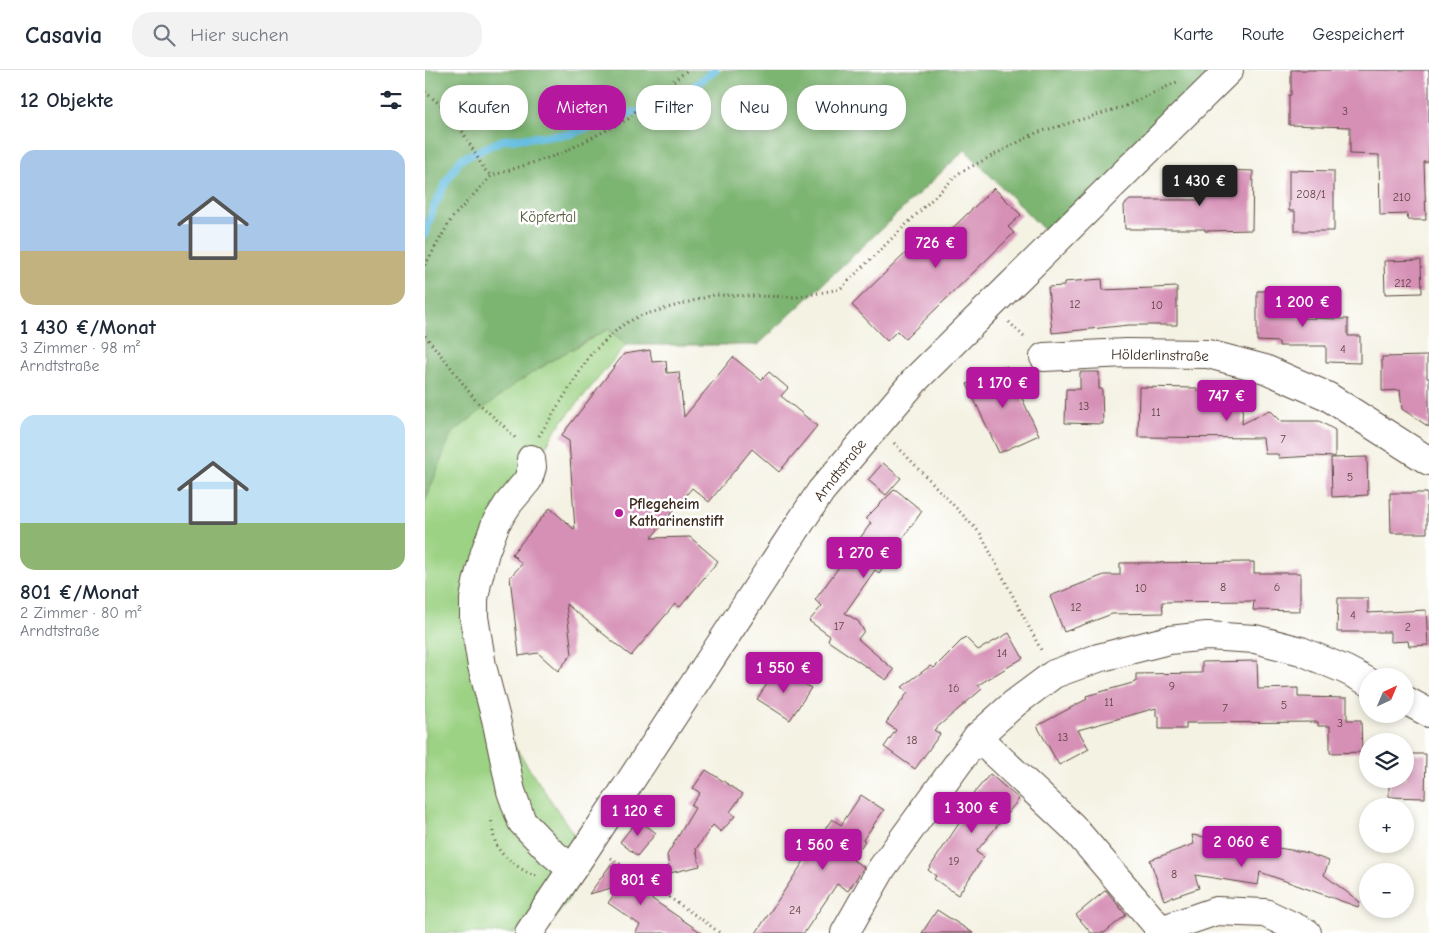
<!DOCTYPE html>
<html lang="de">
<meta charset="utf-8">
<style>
:root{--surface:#fff;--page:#f2f2f3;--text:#1f2937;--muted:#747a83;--line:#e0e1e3;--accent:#b5179e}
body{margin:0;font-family:"Comic Neue",sans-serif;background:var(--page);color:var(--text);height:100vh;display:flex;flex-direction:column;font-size:19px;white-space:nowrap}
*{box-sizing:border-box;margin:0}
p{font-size:16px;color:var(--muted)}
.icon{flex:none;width:28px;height:28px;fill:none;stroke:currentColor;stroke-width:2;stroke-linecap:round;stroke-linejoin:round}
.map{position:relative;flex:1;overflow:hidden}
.panel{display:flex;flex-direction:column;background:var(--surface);width:425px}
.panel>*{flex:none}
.hud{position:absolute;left:15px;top:15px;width:475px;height:45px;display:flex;gap:10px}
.needle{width:32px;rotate:44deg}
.controls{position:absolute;left:934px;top:598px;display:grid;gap:10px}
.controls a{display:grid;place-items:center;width:55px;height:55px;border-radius:50%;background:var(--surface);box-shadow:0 2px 8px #0003;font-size:25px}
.price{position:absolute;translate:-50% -42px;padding:0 11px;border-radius:5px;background:var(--accent);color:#fff;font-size:16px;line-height:32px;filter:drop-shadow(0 1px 2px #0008)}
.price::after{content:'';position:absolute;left:50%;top:30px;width:15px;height:11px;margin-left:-8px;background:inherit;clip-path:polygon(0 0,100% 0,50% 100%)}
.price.selected{background:#222;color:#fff}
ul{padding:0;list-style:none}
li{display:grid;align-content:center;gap:10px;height:265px;padding:0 20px}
li span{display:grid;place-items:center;height:155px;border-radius:15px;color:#555}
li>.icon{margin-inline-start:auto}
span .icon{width:90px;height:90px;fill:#fffc;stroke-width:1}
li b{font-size:21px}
h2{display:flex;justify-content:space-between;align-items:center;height:60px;padding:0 20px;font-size:21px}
.pill{padding:0 18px;border-radius:20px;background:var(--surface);box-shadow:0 2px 8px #0003;font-size:18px;line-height:45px}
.pill.selected{background:var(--accent);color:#fff}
header{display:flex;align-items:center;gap:30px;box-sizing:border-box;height:70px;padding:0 25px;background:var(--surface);border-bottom:1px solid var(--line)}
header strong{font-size:24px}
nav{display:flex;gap:28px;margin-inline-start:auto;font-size:18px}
.search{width:350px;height:45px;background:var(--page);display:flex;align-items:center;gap:12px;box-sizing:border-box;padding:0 18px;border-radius:20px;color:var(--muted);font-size:19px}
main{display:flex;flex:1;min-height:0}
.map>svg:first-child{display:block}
.green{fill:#9bd283;stroke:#6b7e50}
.forest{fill:#7cb471;stroke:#5c6f48}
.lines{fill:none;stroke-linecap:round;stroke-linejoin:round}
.stream{stroke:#61bbdf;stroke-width:8}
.building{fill:#d690b6}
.minor-casing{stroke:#57483c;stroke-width:30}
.path{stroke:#57483c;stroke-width:3;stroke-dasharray:1 4;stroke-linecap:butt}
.minor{stroke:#fff;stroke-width:28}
.poi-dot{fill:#b5179e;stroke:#fff;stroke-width:2}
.labels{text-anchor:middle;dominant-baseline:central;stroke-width:5;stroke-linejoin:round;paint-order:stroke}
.number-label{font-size:12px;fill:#624444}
.park-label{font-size:15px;fill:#585c3c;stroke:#fff}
.street-label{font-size:15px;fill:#3b2a1e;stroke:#fff}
.poi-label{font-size:15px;font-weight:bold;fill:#3b2a1e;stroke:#fff;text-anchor:start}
</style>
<header>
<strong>Casavia</strong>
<div class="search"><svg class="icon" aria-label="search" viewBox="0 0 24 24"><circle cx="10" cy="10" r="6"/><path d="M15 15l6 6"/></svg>Hier suchen</div>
<nav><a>Karte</a><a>Route</a><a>Gespeichert</a></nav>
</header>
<main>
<section class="panel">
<h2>12 Objekte<svg class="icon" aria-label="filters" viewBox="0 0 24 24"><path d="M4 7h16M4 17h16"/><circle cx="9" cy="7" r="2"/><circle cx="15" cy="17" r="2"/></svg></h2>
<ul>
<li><span style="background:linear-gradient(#a9c7e8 65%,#c2b280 0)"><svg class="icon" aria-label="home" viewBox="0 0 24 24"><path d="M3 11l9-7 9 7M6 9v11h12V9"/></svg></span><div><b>1 430 €/Monat</b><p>3 Zimmer · 98 m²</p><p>Arndtstraße</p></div></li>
<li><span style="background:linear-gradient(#bfe0f5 70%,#8fb573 0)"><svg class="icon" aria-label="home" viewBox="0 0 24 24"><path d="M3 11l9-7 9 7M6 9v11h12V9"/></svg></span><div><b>801 €/Monat</b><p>2 Zimmer · 80 m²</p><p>Arndtstraße</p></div></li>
</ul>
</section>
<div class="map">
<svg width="1004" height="863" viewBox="0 0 1004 863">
<rect width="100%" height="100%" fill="#fff"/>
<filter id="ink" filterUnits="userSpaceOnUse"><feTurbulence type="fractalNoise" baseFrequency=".02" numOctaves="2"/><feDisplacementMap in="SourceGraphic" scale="10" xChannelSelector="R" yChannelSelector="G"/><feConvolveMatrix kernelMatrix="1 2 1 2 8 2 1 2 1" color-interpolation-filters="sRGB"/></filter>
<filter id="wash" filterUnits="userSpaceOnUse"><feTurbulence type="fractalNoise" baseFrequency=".0096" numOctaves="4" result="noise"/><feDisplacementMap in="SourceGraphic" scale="20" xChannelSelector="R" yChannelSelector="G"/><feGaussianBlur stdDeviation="1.12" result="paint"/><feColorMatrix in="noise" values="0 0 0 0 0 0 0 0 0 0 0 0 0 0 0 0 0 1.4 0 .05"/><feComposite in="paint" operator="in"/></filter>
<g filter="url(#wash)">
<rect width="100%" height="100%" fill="#f4f2e3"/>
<polygon class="green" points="631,0 209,233 114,299 129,289 183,259 201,275 131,359 82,443 49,525 65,640 168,793 120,863 0,863 0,65"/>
<polygon class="forest" points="0,0 794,0 626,167 540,80 333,275 201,275 183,259 129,289 90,314 26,364 0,432"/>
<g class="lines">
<polyline class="stream" points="0,164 9,137 21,112 36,89 78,70 146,64 201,44 224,40 259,24 290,0"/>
</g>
<g id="blocks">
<g class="building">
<polygon points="866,0 1004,0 1004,92 999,92 1001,150 983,150 982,144 955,145 954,85 925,84 925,57 864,55 864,25 866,25"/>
<polygon points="792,100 828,101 827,160 780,161 780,159 700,159 699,135 705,130 780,130 780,106 792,106"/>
<polygon points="864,100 909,101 909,161 870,161 870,141 864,141"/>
<polygon points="569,118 596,145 583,157 589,163 480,269 472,261 462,271 427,235 487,177 489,180 504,167 511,174"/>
<polygon points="996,190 997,223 960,224 959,191"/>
<polygon points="677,209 678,220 752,217 752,255 704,255 627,263 623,217 639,216 639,212"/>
<polygon points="832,221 873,221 873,248 923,249 923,266 935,266 935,293 901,292 901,276 854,276 854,272 832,271"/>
<polygon points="225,280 227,292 241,291 242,303 254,302 259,347 308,287 336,310 344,302 363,318 356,326 392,356 354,402 327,379 284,432 267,418 226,468 265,467 293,491 255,537 250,534 206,586 141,534 147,584 133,601 113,583 94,586 85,507 97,494 87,484 125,438 150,460 144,371 136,366 199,284"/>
<polygon points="1002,286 1002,308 1004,308 1004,357 977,339 975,320 957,321 957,287"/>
<polygon points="582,296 614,365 574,383 542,314"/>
<polygon points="655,302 674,302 674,319 677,319 678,354 640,353 641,319 655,319"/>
<polygon points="714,317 772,318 772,321 818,322 817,354 845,340 856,351 894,351 910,360 910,387 888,386 854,388 853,384 840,384 838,368 713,367"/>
<polygon points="942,387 943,425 907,427 906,388"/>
<polygon points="458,393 476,408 461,425 443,410"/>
<polygon points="470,419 497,441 454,503 450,500 420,543 433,551 439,561 433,569 469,600 461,610 403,571 405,566 384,551 397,536 390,530 446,453 441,448"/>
<polygon points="965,423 1002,423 1002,463 966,463"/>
<polygon points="829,492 829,503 875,503 875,541 828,540 829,531 737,532 738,543 687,544 639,562 625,526 679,505 695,505 695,493"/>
<polygon points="913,528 943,528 943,543 1001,540 1003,575 984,576 983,571 965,572 965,562 912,562"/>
<polygon points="584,563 598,588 553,615 557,619 509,660 515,664 490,699 459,677 471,660 461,653 483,622 477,617 505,596 509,598 540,567 553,580"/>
<polygon points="832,591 833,619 873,618 873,627 922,628 922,650 936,650 937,682 905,683 905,656 893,656 893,652 761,653 761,659 734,659 734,646 731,647 731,638 653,660 664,679 634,695 612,656 662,629 661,626 711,612 711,604 777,603 777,592"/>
<polygon points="353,597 386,618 365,650 332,629"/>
<polygon points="980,684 1001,684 1000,728 964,727 964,709 980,709"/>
<polygon points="281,700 318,724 305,742 310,746 296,762 288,755 271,779 275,796 245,803 242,785 270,738 266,735 275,723 268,718"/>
<polygon points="565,704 594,729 551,782 559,787 533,825 509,809 511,806 503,800 539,746 537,744 541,739 538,736"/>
<polygon points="436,725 459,740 438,770 440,771 428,790 439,797 423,821 412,814 379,863 331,863 407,749 416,755"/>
<polygon points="213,749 231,763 212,786 195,772"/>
<polygon points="767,765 879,782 904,791 899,805 935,832 933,837 835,802 833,815 770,805 774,818 739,830 725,790 769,774"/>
<polygon points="187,793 203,805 199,810 277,863 210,863 215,855 183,833 198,811 194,816 164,824"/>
<polygon points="681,820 701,845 679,863 666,863 651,845"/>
<polygon points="512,840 548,863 497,863"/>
</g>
</g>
</g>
<g filter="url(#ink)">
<use href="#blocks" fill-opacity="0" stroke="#57483c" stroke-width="1"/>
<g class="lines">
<defs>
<g id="minor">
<polyline points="619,287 701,283 783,284 840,299 902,326 1004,391"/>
<polyline points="106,389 107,397 103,410 83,434 71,453 60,482 52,513 49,529 49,547 57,596 71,649 86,721 97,752 126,782 147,799"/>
<polyline points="980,630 1004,643"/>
<polyline points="552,667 647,756 736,860"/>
<polyline points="104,863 164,774 396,421 491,309 804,0"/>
<polyline points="420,863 457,798 552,667 590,633 629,604 673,588 744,570 782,566 830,569 876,581 921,600 942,611"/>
<polyline points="733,863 736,860 791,841 840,843 882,863"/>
</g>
</defs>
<use href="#minor" class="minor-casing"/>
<g class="path">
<polyline points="0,22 28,45 59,99 66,106"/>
<polyline points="0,195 27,148 66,106 135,84 203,49 217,34 263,0"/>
<polyline points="584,252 601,269"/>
<polyline points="0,266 24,295 51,331 84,361 92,370"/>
<polyline points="114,366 166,284 196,256 214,246 289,225 372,227 415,219 534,103 611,63 698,37 754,11"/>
<polyline points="469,373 555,463 617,582"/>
<path d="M66 746C69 775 70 781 95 798 101 802 105 805 113 806"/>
<polyline points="186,788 279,851 295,863"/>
</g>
<use href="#minor" class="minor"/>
</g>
</g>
<circle class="poi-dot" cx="194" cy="443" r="5"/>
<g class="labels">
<g class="number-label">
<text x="920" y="41">3</text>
<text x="886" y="124">208/1</text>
<text x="977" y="127">210</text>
<text x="978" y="213">212</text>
<text x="650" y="234">12</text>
<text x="732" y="235">10</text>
<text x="918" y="279">4</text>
<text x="659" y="336">13</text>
<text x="731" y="342">11</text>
<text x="858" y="369">7</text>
<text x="925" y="407">5</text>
<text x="798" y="517">8</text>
<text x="852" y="517">6</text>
<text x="716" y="518">10</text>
<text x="651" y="537">12</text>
<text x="928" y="545">4</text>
<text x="414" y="556">17</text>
<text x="983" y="557">2</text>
<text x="577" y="583">14</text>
<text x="747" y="616">9</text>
<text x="529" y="618">16</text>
<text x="684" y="632">11</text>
<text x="859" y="635">5</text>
<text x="800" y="638">7</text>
<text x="915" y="653">3</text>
<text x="638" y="667">13</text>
<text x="487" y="670">18</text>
<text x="529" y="791">19</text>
<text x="749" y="804">8</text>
<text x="370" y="840">24</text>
</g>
<g class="park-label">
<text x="123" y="147">Köpfertal</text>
</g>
<g class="street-label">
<text transform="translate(735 285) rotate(1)">Hölderlinstraße</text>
<text transform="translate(415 400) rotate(-52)">Arndtstraße</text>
</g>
<g class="poi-label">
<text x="204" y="434">Pflegeheim<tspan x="204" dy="17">Katharinenstift</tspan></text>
</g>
</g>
</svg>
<div class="controls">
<a><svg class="needle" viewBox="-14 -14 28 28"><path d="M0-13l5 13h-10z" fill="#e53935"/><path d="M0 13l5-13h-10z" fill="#747a83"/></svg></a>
<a><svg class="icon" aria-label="layers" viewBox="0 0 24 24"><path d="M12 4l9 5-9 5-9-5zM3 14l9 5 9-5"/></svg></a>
<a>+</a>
<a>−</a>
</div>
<b class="price selected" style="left:775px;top:137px">1 430 €</b>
<b class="price" style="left:511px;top:199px">726 €</b>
<b class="price" style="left:878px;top:258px">1 200 €</b>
<b class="price" style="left:578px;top:339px">1 170 €</b>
<b class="price" style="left:802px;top:352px">747 €</b>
<b class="price" style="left:439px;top:509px">1 270 €</b>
<b class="price" style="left:359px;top:624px">1 550 €</b>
<b class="price" style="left:547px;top:764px">1 300 €</b>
<b class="price" style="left:213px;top:767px">1 120 €</b>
<b class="price" style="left:817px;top:798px">2 060 €</b>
<b class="price" style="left:398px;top:801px">1 560 €</b>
<b class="price" style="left:216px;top:836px">801 €</b>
<div class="hud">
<a class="pill">Kaufen</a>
<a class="pill selected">Mieten</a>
<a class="pill">Filter</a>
<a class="pill">Neu</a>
<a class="pill">Wohnung</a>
</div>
</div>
</main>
